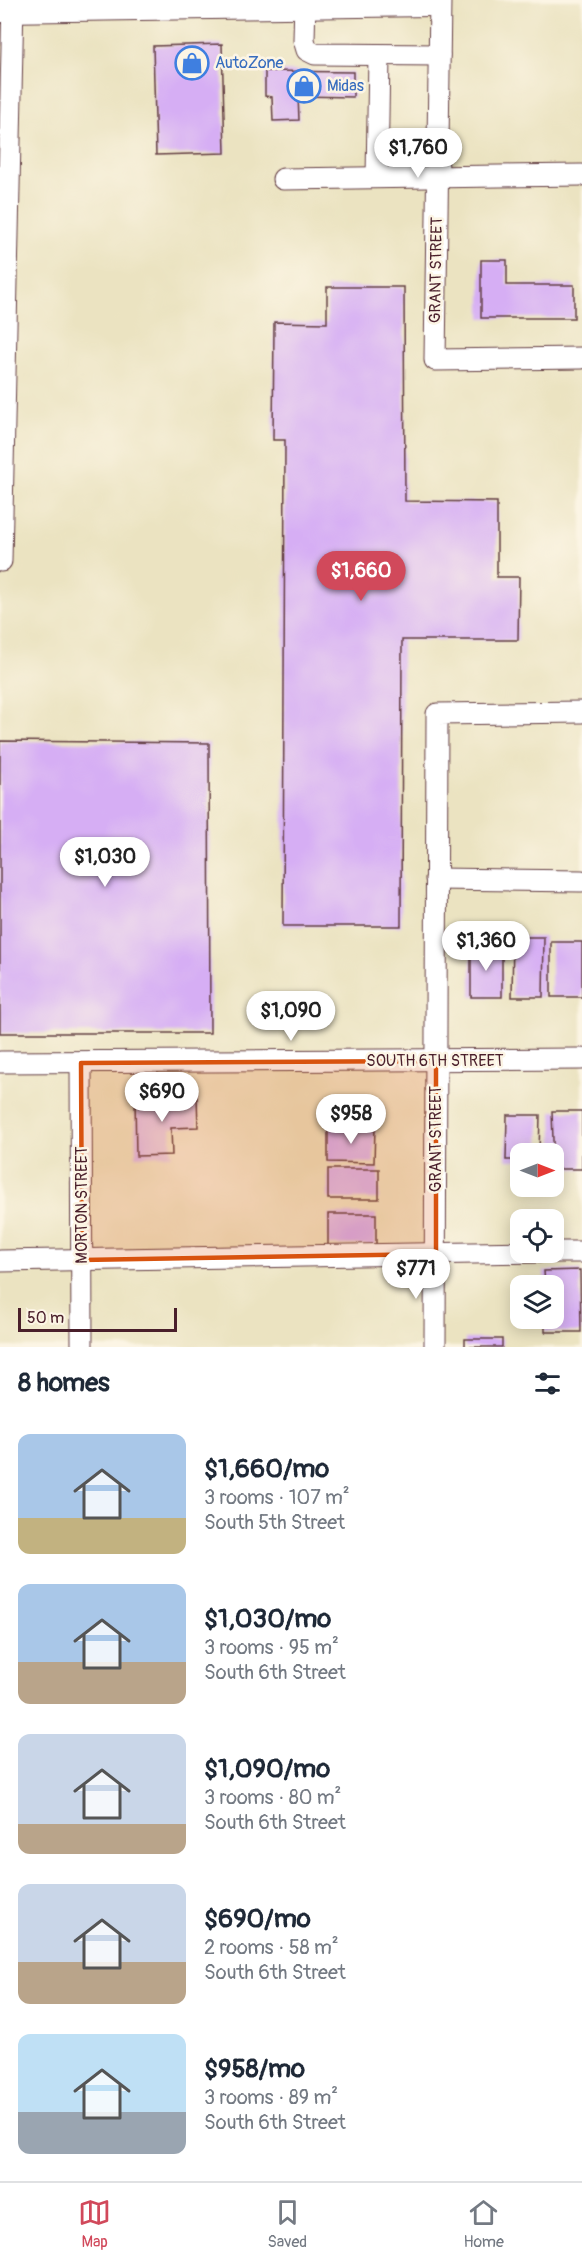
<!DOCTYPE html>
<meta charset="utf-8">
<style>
:root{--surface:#fff;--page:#f6f6f7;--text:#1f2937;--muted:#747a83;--line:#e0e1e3;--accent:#d1495b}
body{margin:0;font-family:Pangolin,sans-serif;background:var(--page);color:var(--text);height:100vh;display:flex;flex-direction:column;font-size:22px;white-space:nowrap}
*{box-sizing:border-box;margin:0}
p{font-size:20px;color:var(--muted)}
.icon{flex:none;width:33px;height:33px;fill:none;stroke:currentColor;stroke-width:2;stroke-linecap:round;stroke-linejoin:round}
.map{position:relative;height:1347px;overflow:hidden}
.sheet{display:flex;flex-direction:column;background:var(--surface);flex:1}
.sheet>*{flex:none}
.needle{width:39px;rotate:90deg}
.controls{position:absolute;left:510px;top:1143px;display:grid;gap:12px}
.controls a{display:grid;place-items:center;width:54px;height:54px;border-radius:12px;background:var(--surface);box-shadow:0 3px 15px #0003;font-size:30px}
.scale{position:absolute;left:18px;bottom:15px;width:159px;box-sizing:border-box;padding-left:6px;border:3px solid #4a1f2b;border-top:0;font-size:16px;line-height:21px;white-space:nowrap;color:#4a1f2b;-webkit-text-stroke:4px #fcf5e5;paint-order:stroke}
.price{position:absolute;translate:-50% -51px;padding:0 14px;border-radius:21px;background:#fff;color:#222;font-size:20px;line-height:39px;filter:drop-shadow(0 2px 3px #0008)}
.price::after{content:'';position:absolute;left:50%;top:36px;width:18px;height:14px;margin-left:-9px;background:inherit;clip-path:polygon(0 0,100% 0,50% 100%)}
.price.selected{background:var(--accent);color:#fff}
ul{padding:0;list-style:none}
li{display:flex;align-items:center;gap:18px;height:150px;padding:0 18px}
li span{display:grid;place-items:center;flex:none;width:168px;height:120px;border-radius:12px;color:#555}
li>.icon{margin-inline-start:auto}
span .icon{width:72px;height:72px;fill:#fffc;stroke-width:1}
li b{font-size:26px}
h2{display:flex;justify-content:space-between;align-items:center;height:72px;padding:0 18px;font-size:26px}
.menu{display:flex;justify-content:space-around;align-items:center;height:84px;border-top:2px solid var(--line);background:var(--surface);font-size:16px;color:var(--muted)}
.menu a{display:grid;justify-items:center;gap:3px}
.menu .selected{color:var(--accent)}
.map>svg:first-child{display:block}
.building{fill:#d6aef4}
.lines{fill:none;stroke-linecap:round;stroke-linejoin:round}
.minor-casing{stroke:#623c42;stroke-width:23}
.highway-casing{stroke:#623c42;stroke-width:34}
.minor{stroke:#fff;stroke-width:21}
.highway{stroke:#fff;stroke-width:32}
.marked{fill:#d8530f;fill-opacity:0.2;stroke:#d8530f;stroke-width:4.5;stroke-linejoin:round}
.labels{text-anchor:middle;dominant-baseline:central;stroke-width:5;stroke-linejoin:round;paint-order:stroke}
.shop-label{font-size:16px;fill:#366cbe;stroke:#fcf5e5;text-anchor:start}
.street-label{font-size:16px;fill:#4a1f2b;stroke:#fcf5e5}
</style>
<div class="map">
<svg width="582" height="1347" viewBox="0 0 582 1347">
<rect width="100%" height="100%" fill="#fcf5e5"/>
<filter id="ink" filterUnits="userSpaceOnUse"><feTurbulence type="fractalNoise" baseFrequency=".0167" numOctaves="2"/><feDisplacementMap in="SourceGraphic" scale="12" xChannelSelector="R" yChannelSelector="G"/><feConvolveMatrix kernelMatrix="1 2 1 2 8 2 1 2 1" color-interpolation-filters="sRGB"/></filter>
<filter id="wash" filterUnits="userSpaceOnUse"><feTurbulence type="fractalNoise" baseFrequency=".008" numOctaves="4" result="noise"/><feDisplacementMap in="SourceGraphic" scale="24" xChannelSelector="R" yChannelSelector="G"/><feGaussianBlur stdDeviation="1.35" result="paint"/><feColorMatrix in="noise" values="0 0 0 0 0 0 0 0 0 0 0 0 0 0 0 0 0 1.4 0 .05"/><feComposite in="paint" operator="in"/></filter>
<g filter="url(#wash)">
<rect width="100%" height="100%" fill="#ebe3c1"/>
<g id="blocks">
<g class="building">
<polygon points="222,44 225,153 156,155 153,46"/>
<polygon points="265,71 353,72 353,97 298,96 299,120 273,121 272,97 265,96"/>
<polygon points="481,260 507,260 507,285 574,285 574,318 481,318"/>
<polygon points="327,287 404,287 405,501 497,502 497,577 519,577 518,640 402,640 401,926 283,926 285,440 273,440 274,322 327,323"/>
<polygon points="0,741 209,743 210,1033 0,1033"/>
<polygon points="513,937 544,937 543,997 512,997"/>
<rect x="551" y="942" width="31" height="55"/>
<rect x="471" y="948" width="31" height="49"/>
<polygon points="197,1097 198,1127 171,1128 172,1155 136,1156 135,1098"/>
<polygon points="552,1111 582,1111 582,1169 554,1169"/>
<polygon points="507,1115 540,1115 539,1154 520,1154 520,1160 506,1160"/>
<polygon points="328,1127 375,1127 374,1163 328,1162"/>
<rect x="328" y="1169" width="51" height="30"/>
<rect x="328" y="1214" width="48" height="31"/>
<polygon points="580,1270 581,1332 545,1332 545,1318 554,1318 554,1286 545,1286 544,1271"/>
<rect x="465" y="1339" width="37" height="8"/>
</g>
</g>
</g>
<g filter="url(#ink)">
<use href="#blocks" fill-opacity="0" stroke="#623c42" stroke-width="1.5"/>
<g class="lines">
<defs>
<g id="minor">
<polyline points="305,0 304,40 307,50 315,54 439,55"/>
<polyline points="440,0 435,360 582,358"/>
<polyline points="377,177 379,56"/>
<polyline points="283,179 582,175"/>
<polyline points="1,561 13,0"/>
<polyline points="436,879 582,881"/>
<polyline points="0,1062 582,1059"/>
<polyline points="81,1063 82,1347"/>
<polyline points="554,1252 582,1252"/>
<polyline points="0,1261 539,1252"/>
<polyline points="435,1347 437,714 582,712"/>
</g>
<polyline id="highway" points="0,6 432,0"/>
</defs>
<use href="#minor" class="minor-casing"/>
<use href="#highway" class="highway-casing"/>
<use href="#minor" class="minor"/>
<use href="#highway" class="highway"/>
</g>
</g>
<path class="marked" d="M436 1061V1254L82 1260 81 1063Z"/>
<defs>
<symbol id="shop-ring" viewBox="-11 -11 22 22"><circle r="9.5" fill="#fcf5e5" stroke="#3f7fe0" stroke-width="1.5"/><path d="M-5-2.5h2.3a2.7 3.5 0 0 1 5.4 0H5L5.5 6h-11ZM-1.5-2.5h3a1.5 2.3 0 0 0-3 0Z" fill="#3f7fe0"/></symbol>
</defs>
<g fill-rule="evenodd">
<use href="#shop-ring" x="173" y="44" width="38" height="38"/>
<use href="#shop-ring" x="285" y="67" width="38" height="38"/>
</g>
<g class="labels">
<g class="shop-label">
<text x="215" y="63">AutoZone</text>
<text x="327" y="86">Midas</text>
</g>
<g class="street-label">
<text transform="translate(436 270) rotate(-89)">GRANT STREET</text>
<text x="435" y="1061">SOUTH 6TH STREET</text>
<text transform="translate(436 1139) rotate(-90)">GRANT STREET</text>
<text transform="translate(82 1205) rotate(-90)">MORTON STREET</text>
</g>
</g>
</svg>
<div class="controls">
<a><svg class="needle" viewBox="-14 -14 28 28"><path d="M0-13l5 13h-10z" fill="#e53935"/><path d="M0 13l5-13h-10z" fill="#747a83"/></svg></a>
<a><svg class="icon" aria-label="locate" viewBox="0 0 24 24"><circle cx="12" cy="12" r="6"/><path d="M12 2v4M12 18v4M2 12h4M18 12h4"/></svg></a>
<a><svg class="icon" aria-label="layers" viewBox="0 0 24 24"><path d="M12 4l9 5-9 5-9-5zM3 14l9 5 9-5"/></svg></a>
</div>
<div class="scale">50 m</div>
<b class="price" style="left:418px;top:179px">$1,760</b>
<b class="price selected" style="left:361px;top:602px">$1,660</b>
<b class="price" style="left:105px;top:888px">$1,030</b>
<b class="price" style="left:486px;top:972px">$1,360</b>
<b class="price" style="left:291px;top:1042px">$1,090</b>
<b class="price" style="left:162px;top:1123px">$690</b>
<b class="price" style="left:351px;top:1145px">$958</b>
<b class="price" style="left:416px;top:1300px">$771</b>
</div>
<section class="sheet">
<h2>8 homes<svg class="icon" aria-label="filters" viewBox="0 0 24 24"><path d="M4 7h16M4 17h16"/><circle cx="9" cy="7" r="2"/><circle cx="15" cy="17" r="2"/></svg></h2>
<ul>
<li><span style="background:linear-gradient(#a9c7e8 70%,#c2b280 0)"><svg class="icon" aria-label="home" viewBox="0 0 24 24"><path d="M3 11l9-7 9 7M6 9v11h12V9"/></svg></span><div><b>$1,660/mo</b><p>3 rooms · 107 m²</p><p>South 5th Street</p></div></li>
<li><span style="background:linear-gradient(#a9c7e8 65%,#b9a48a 0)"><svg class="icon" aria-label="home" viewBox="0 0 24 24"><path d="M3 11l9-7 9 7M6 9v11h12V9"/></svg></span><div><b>$1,030/mo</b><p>3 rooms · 95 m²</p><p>South 6th Street</p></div></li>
<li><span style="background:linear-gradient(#c9d6e8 75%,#b9a48a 0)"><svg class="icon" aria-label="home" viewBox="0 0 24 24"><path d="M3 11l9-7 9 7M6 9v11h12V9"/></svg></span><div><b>$1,090/mo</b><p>3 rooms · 80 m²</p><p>South 6th Street</p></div></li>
<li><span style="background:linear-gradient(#c9d6e8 65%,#b9a48a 0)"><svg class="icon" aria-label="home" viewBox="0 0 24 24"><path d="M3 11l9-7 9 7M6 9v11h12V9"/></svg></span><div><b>$690/mo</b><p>2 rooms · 58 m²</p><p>South 6th Street</p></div></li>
<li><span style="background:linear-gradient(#bfe0f5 65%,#9aa5b1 0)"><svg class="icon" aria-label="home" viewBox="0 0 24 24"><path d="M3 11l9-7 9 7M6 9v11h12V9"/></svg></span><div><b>$958/mo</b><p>3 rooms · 89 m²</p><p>South 6th Street</p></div></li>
</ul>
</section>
<nav class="menu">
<a class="selected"><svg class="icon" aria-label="map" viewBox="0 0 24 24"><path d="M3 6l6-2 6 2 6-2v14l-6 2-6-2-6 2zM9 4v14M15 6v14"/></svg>Map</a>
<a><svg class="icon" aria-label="saved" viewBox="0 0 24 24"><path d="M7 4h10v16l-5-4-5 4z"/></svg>Saved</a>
<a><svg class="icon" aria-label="home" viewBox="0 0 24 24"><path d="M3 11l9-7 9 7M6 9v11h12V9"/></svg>Home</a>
</nav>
